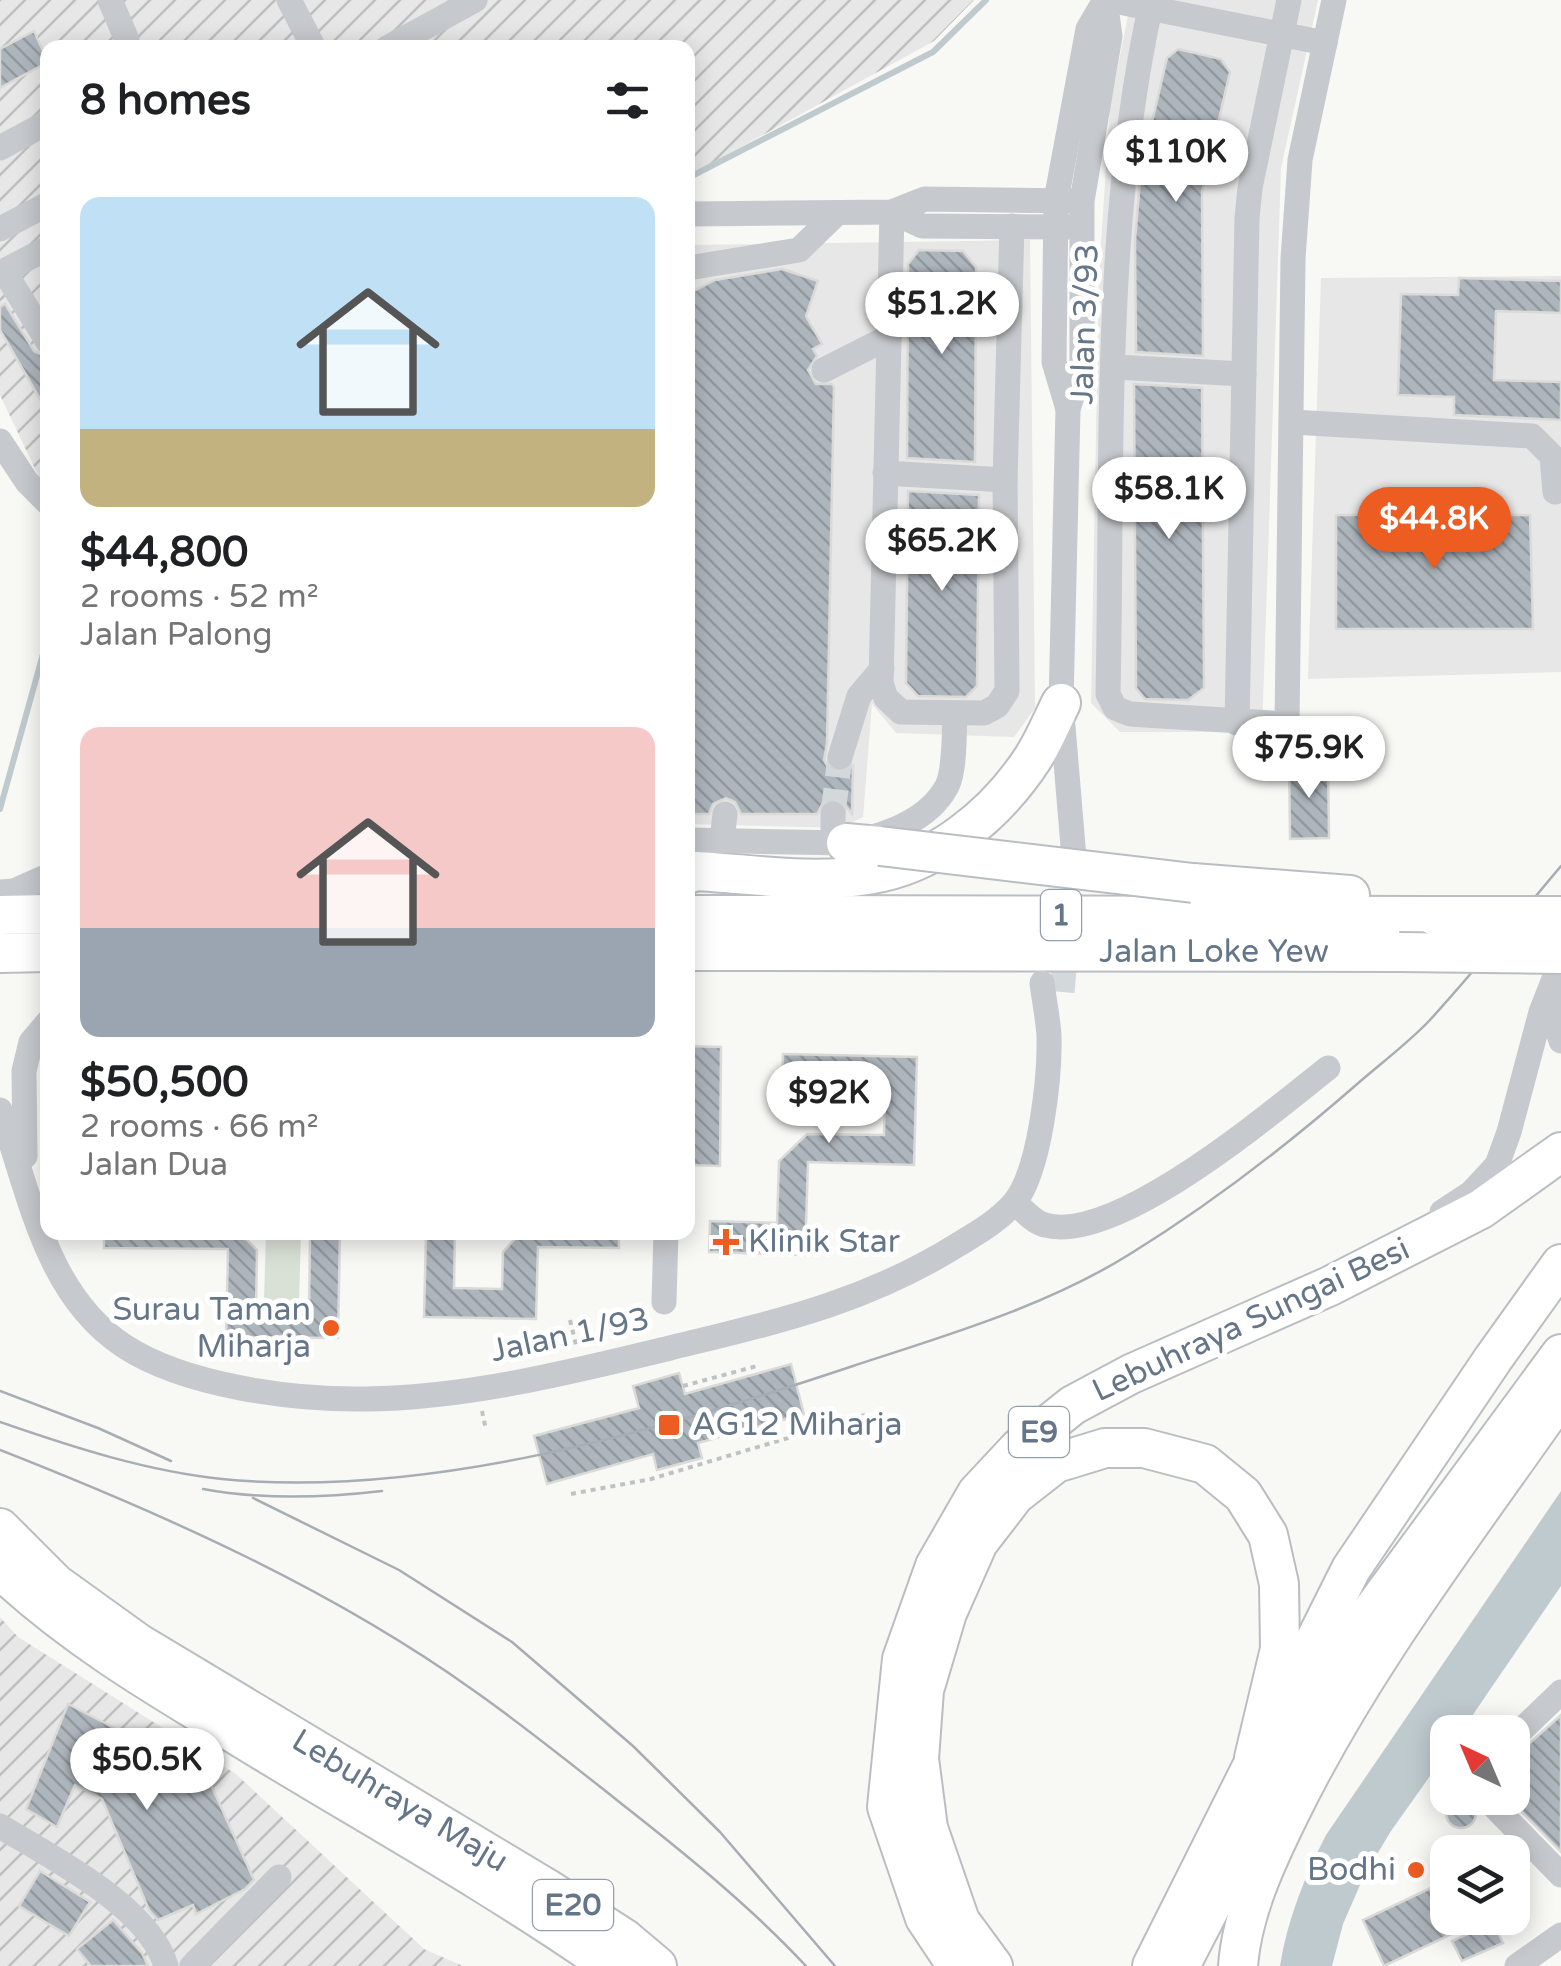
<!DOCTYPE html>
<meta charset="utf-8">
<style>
:root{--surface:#fff;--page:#f2f2f2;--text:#202124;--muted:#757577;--accent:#ed5d21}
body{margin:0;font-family:"Varela Round",sans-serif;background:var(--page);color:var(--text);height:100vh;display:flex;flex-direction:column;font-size:38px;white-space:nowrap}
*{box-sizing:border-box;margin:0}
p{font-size:32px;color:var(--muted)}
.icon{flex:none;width:55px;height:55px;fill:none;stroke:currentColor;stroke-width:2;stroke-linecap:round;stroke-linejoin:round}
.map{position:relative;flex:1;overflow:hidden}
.details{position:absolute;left:40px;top:40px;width:655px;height:1200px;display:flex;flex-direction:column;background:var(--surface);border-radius:20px;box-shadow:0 5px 25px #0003}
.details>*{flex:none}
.needle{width:65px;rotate:316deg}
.fabs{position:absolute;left:1430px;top:1715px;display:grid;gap:20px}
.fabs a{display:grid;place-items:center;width:100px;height:100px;border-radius:20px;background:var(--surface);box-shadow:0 5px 25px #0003;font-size:50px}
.price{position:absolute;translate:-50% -85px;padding:0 22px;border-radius:35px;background:#fff;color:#222;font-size:32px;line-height:65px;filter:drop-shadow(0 2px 5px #0008)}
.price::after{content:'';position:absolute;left:50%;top:60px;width:30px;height:22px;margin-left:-15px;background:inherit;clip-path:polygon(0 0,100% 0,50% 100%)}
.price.active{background:var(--accent);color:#fff}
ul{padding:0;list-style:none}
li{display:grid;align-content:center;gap:20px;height:530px;padding:0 40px}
li span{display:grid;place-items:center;height:310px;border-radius:20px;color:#555}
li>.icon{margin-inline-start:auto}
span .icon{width:180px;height:180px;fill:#fffc;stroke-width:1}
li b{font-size:42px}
h2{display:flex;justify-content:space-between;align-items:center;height:120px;padding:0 40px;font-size:42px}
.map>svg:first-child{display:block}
.built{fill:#e6e7e6}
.industrial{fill:url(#industrial-furrows)}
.park{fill:#d9e0d6}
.water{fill:#bfcacf}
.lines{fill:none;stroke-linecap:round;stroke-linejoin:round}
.stream{stroke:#bfcacf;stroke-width:6}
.building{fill:url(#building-back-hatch);stroke:#dadad8;stroke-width:2.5}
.minor-tunnel{stroke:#d3d8da;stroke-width:25;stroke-dasharray:25 12;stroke-linecap:butt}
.highway-casing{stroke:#babdc1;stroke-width:42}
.path{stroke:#bfc2c4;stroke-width:4;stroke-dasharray:5 5;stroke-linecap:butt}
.minor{stroke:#c6c9cd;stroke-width:25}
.highway{stroke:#fff;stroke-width:38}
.tram{stroke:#a8adb4;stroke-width:2.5}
.highway-bridge-casing{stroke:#babdc1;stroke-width:42;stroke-linecap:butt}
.highway-bridge{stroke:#fff;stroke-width:38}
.poi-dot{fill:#ed5d21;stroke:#fff;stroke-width:4}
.labels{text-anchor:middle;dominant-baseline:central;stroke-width:10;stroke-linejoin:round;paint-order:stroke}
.shield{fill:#fff;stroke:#939fac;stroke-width:2.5}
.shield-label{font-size:30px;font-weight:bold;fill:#657688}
.street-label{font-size:32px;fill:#657688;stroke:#fff}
.poi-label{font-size:32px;fill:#657688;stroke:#fff;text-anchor:start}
</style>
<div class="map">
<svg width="1561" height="1966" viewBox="0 0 1561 1966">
<defs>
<pattern id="industrial-furrows" width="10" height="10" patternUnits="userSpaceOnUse" patternTransform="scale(2.5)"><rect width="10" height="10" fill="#e6e7e6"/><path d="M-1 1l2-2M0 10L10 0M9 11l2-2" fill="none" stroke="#bec0c0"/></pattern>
<pattern id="building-back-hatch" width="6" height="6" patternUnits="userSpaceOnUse" patternTransform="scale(2.5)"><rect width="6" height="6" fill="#aeb6bd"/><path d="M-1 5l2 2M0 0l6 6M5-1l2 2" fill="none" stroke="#91999f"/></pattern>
</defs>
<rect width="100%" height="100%" fill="#f8f8f5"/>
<g class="built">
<polygon points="1131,0 1318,0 1281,168 1262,732 1120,732 1091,703 1099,274 1110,107"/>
<polygon points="1030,240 1035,708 1014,737 896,733 872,704 863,817 840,828 688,824 688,245"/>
<polygon points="1561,276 1561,672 1308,679 1321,278"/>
</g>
<g class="industrial">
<polygon points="0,0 974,0 934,41 688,176 688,48 48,48 47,494 0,395"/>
<polygon points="0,1617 18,1637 236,1774 424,1949 463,1966 0,1966"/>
</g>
<polygon class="park" points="266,1233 301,1233 299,1302 264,1301"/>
<path class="water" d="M1561 1491V1586L1461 1732H1448L1447 1752 1391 1831 1364 1876 1343 1924 1332 1966H1280C1287 1920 1305 1876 1326 1835Z"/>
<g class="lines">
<g class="stream">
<polyline points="688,178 933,52 986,0"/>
<polyline points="0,809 48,636"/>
</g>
</g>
<g class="building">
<polygon points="34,31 48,62 0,88 0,49"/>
<polygon points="1178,49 1221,59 1230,72 1202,192 1203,356 1136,352 1135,240 1141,169 1167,58"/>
<polygon points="919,250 963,251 976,267 975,462 907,458 908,264"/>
<polygon points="782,269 818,281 806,316 822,344 813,349 817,356 808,370 816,384 832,384 834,387 827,743 824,760 829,769 836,773 844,773 853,766 852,814 842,801 834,798 824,801 817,814 741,814 735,802 726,798 713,804 709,814 688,814 688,294 715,280"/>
<polygon points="1459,278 1561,281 1561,313 1496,311 1494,380 1561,382 1561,420 1454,415 1454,397 1398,395 1401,294 1458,295"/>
<polygon points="5,304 34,351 48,358 48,413 0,330 0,307"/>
<polygon points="1134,384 1202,388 1204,688 1188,700 1145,699 1136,688"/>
<polygon points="908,491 979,495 977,686 966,697 918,696 906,683"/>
<polygon points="1336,515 1530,515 1533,629 1336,629"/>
<polygon points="1328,762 1329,838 1290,839 1289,763"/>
<polygon points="688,1046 721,1047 720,1166 688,1165"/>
<polygon points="783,1054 917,1057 914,1165 808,1162 805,1255 709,1252 710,1221 777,1223 779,1161 807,1134 884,1135 885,1088 782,1086"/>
<polygon points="104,1232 239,1232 257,1250 256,1310 309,1310 310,1232 340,1232 338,1338 226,1337 228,1249 104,1248"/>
<polygon points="426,1232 455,1232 454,1288 502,1289 503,1252 521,1232 619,1232 619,1248 538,1247 536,1319 424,1317"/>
<polygon points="791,1364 804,1414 698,1443 702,1458 657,1470 653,1454 547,1484 534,1436 639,1408 633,1386 679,1373 685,1394"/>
<polygon points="68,1704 207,1776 254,1880 245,1889 196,1914 193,1905 158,1920 149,1910 102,1799 75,1785 57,1827 26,1809"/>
<polygon points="1561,1715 1561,1852 1512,1802 1512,1759"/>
<circle cx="1461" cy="1813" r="15"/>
<polygon points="40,1871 90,1902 69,1936 19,1906"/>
<polygon points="1435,1886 1456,1932 1384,1966 1363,1920"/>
<polygon points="113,1920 142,1953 148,1966 91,1966 77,1949"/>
<polygon points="1493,1922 1503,1943 1462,1961 1452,1941"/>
</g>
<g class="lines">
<g class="minor-tunnel">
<polyline points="833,814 840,757"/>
<polyline points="1062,992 1074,858"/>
</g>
<defs>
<g id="highway">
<polyline points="846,843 880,846"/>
<path d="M688 874 696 871C751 874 812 884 867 875 935 865 996 815 1033 758 1044 741 1052 721 1061 703"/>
<polyline points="1193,883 1350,895"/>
<polyline points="0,915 48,914"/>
<polyline points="688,915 1435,916"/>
<polyline points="688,951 1399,952"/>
<polyline points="0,953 48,952"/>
<polyline points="0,1528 56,1584 138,1643 546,1888 625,1939 657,1966"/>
<path d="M0 1569C71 1636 152 1684 235 1734 360 1811 490 1882 610 1966"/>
<polyline points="957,1966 925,1918 887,1807 902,1659 935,1566 977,1493 1019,1448 1073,1405 1131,1374 1330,1286 1481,1209 1561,1152"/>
<polyline points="993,1966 960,1921 928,1828 919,1759 924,1690 947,1613 978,1543 1015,1495 1056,1463 1105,1448 1144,1448 1205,1464 1243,1495 1268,1535 1279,1584 1280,1649 1254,1758"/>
<polyline points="1152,1966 1351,1569 1493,1359 1561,1264"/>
<polyline points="1180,1966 1311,1713 1366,1619 1561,1354"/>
<path d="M1238 1966C1242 1913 1266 1862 1289 1815 1359 1671 1458 1542 1550 1411L1556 1396"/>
</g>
</defs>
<use href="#highway" class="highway-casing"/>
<g class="path">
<polyline points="570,1320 577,1349"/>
<polyline points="683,1386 757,1366"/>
<polyline points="482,1411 486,1430"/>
<polyline points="571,1494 651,1479 868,1414"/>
</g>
<g class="minor">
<polyline points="110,0 127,40 127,48"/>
<polyline points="289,0 314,48"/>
<polyline points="1109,0 1325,43"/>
<path d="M1152 0C1102 220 1113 468 1108 694L1115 708 1130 714 1287 724 1293 259 1300 160 1334 0"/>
<polyline points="387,48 475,0"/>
<polyline points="0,148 48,122"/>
<polyline points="892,212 881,683 886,698 901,712 984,713 997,706 1007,691 1005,480 1012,226"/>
<polyline points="892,212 922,226 1070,227"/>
<polyline points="688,214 892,212 925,199 1072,201"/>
<polyline points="0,229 48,204"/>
<polyline points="688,268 799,250 836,214"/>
<polyline points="4,271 48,342"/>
<polyline points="0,273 48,248"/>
<polyline points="1115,367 1244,374"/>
<polyline points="824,370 889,337"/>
<polyline points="1068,409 1054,362 1056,200 1088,29 1105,0"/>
<polyline points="1293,422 1532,436 1552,456 1555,492"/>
<polyline points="0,441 27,482 48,503"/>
<polyline points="885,473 1005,480"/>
<polyline points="1237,723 1247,218 1250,188 1289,0"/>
<polyline points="840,757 859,696 882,669"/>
<path d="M688 840 846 843C884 836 928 822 947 786 955 771 954 733 955 714"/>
<polyline points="722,841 725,814"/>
<polyline points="833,842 833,814"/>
<polyline points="1074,858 1061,703 1068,409 1082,365 1082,201 1110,36 1105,0"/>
<polyline points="0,892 14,891 48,876"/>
<polyline points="1561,1000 1554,1018 1561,1041"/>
<path d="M0 1110C30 1193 45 1294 124 1346 185 1386 293 1400 365 1399 467 1398 571 1372 670 1348 776 1322 865 1303 959 1244 979 1232 998 1221 1014 1203 1040 1172 1050 1077 1049 1036 1048 1018 1044 1000 1042 983"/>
<polyline points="25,1156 24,1071 31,1042 48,1022"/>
<path d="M1015 1202C1023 1210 1033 1222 1045 1225 1116 1245 1272 1112 1328 1068"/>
<polyline points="1442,1212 1471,1193 1497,1165 1509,1132 1541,1012 1561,961"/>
<polyline points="664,1302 666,1232"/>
<polyline points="1512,1739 1561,1692"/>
<polyline points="1486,1798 1561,1875"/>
<path d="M0 1826C50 1857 149 1906 166 1966"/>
<polyline points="192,1966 279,1877"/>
<polyline points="1517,1966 1561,1935"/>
</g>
<use href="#highway" class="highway"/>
<g class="tram">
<polyline points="0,1391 98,1428 171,1461"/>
<path d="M0 1422C72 1447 146 1471 222 1479 427 1499 659 1431 853 1366 947 1335 1045 1307 1130 1254 1211 1204 1285 1147 1356 1085 1380 1064 1407 1044 1429 1021 1475 971 1517 918 1561 866"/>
<path d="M0 1450C163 1514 330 1588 473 1690 523 1725 570 1763 618 1801 683 1852 749 1905 806 1966"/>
<path d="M203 1489C262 1500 322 1498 382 1491"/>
<polyline points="253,1498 399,1570 512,1642 633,1746 720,1832 835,1966"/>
</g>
<defs>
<g id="highway-bridge">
<polyline points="880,846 1193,883"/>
<polyline points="1435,916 1561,916"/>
<polyline points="1399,952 1561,954"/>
</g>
</defs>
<use href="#highway-bridge" class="highway-bridge-casing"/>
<use href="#highway-bridge" class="highway-bridge"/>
</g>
<g class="poi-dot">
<path d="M721 1227h10v10h10v10h-10v10h-10v-10h-10v-10h10z"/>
<circle cx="331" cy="1328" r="10"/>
<rect x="657" y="1413" width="24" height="24" rx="5"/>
<circle cx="1416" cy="1870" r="10"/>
</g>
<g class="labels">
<g class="shield">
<rect x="1041" y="890" width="40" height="50" rx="8"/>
<rect x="1009" y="1407" width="60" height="50" rx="8"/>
<rect x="533" y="1880" width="80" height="50" rx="8"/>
</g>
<g class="shield-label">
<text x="1061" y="915">1</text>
<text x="1039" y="1432">E9</text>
<text x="573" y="1905">E20</text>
</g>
<g class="street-label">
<text transform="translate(1085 324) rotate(-88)">Jalan 3/93</text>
<text x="1214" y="952">Jalan Loke Yew</text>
<text transform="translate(1251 1320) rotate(-25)">Lebuhraya Sungai Besi</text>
<text transform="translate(570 1335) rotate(-12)">Jalan 1/93</text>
<text transform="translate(400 1801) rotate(31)">Lebuhraya Maju</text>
</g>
<g class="poi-label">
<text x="748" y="1242">Klinik Star</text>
<text x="311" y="1310" text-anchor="end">Surau Taman<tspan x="311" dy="37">Miharja</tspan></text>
<text x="692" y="1425">AG12 Miharja</text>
<text x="1396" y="1870" text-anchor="end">Bodhi</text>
</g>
</g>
</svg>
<div class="fabs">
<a><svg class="needle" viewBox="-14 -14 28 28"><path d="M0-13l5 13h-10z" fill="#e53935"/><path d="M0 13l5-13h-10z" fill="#757577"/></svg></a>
<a><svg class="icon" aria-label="layers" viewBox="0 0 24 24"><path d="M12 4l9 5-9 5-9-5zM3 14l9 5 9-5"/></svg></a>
</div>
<b class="price" style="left:1176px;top:205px">$110K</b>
<b class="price" style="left:942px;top:357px">$51.2K</b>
<b class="price" style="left:1169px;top:542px">$58.1K</b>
<b class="price active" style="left:1434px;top:572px">$44.8K</b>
<b class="price" style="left:942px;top:594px">$65.2K</b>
<b class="price" style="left:1309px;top:801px">$75.9K</b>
<b class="price" style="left:829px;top:1146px">$92K</b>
<b class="price" style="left:147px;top:1813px">$50.5K</b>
<section class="details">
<h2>8 homes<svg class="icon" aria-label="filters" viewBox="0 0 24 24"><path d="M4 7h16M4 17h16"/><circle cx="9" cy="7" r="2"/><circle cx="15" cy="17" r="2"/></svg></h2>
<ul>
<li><span style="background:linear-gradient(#bfe0f5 75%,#c2b280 0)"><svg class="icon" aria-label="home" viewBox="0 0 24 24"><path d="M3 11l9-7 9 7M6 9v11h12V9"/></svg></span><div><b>$44,800</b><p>2 rooms · 52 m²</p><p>Jalan Palong</p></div></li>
<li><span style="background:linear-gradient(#f6c9c9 65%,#9aa5b1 0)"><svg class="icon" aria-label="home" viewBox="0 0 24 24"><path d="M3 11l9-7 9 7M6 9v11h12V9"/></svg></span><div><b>$50,500</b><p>2 rooms · 66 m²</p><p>Jalan Dua</p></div></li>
</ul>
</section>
</div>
